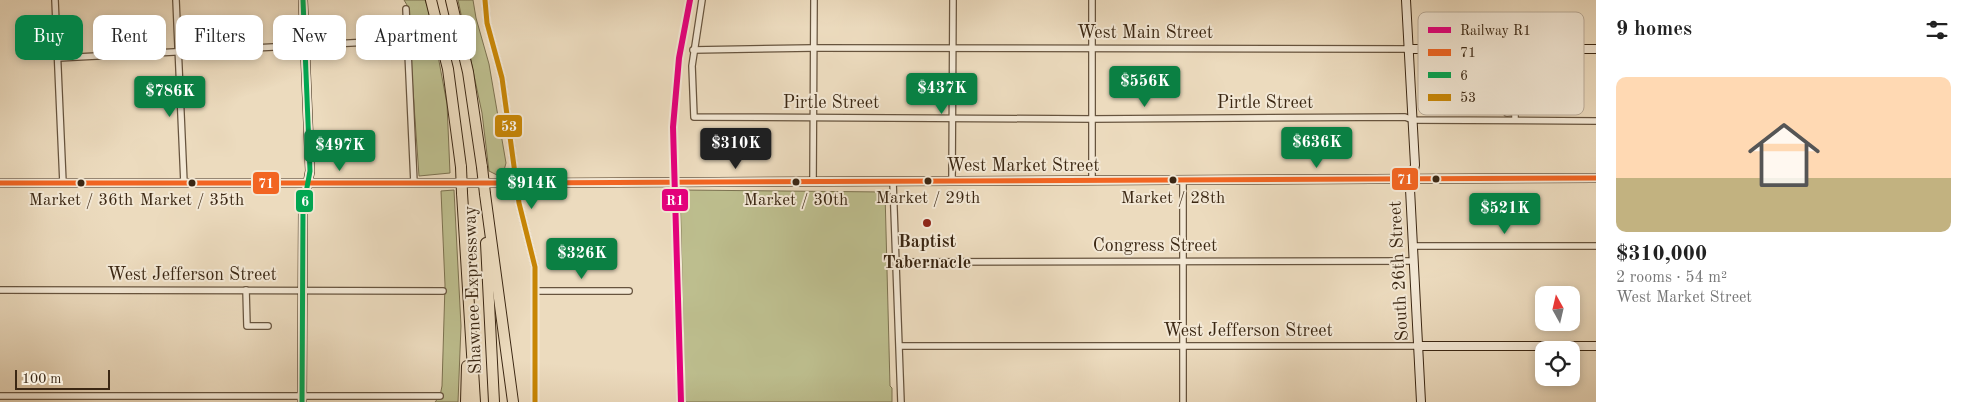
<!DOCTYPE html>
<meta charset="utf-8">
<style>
:root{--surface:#fff;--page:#f6f6f6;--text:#222;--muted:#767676;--accent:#0b8043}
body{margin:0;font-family:"Old Standard TT",serif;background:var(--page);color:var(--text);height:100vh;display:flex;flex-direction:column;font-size:19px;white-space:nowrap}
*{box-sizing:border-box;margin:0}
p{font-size:16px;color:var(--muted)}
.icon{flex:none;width:28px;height:28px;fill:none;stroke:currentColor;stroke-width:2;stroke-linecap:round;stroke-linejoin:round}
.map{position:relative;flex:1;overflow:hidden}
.details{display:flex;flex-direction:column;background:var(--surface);width:375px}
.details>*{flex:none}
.banner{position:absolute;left:15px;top:15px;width:475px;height:45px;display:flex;gap:10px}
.needle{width:32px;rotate:352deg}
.tools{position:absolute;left:1535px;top:286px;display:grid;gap:10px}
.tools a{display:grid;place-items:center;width:45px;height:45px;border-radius:10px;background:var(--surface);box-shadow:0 2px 8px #0003;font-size:25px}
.scale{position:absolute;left:15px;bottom:12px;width:95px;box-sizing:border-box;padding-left:5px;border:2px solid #3b2713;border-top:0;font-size:14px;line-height:18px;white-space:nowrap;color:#3b2713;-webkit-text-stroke:4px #f3e8d5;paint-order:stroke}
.price{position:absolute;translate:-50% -42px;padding:0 11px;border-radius:5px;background:var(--accent);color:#fff;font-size:16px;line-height:32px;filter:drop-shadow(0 1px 2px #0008)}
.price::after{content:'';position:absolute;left:50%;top:30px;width:15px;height:11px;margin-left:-8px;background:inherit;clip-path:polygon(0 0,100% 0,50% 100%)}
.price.on{background:#222;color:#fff}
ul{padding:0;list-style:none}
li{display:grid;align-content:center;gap:10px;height:265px;padding:0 20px}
li span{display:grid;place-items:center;height:155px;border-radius:10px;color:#555}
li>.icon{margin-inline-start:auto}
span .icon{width:90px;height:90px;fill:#fffc;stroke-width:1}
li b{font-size:21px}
h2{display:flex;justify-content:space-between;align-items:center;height:60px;padding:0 20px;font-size:21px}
.chip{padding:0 18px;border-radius:10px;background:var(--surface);box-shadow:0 2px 8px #0003;font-size:18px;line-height:45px}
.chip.on{background:var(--accent);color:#fff}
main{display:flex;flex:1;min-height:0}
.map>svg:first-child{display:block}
.green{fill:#bdbe8e;stroke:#7c7250}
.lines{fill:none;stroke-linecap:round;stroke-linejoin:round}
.street-casing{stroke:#67543e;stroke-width:8}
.secondary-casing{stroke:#3b2713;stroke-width:10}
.highway-casing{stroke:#3b2713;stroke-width:12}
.street{stroke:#f3e8d5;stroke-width:5.5}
.secondary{stroke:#f3e8d5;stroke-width:8}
.highway{stroke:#ecdbbe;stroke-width:10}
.highway-bridge-casing{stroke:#3b2713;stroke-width:12;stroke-linecap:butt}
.highway-bridge{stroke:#ecdbbe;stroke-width:10}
.bus-1-casing{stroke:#f3e8d5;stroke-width:9}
.bus-2-casing{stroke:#f3e8d5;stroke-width:9}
.bus-3-casing{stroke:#f3e8d5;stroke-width:9}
.bus-1{stroke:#f26522;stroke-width:5}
.bus-2{stroke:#00a651;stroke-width:5}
.bus-3{stroke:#c88605;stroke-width:5}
.rail-1-casing{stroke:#f3e8d5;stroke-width:10}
.rail-1{stroke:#e5007d;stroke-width:6}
.bus-dot{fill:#3b2713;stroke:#f3e8d5;stroke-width:2}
.poi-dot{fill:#8f2418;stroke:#f3e8d5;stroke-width:2}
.labels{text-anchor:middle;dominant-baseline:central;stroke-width:4;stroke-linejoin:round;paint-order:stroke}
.bus-label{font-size:17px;fill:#3b2713;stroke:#f3e8d5}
.street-label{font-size:18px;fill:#3b2713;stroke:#f3e8d5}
.poi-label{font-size:18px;font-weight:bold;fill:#3b2713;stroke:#f3e8d5}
.key{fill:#f3e8d5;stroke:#bcae9b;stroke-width:1}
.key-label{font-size:14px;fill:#3b2713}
.line-badge{stroke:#f3e8d5;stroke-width:2}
.badge-label{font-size:14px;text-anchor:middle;font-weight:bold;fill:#fff}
</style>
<main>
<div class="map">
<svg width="1596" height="402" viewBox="0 0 1596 402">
<rect width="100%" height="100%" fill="#ecdbbe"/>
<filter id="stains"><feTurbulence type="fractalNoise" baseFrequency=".004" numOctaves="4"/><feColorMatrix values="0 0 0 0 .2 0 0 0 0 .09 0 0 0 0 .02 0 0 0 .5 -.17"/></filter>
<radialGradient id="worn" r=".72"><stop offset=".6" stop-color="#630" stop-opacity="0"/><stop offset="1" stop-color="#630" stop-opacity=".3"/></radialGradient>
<g class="green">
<polygon points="404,0 425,0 430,13 447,104 450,173 419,176 407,5"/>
<polygon points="458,0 473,0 476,18 489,64 506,163 503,174 497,175 489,171 482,113"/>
<polygon points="454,190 461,326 458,402 435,402 440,396 442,386 445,285 441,191"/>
<polygon points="680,190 885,192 890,386 892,388 892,402 685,402"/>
</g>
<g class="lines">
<defs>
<g id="street">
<polyline points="55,0 63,183"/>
<polyline points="176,0 184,183"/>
<polyline points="485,0 487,23 502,78 519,203 535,267 535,402"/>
<polyline points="702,0 692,66 694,117 1092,119 1405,117 1413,120 1596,121"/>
<polyline points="1092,0 1092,180"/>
<polyline points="406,9 414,183"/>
<polyline points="1508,49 1507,113 1515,112 1515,120"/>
<polyline points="693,50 813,48 1408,49"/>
<polyline points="58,58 408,40"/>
<polyline points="1183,180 1183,402"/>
<polyline points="952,181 953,0"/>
<polyline points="813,182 814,0"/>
<polyline points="893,182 901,402"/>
<polyline points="1413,246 1596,246"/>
<polyline points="896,262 1414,261"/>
<polyline points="0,290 443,291"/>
<polyline points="246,290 247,326 268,326"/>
<polyline points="536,291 629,291"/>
<polyline points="900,346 1418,346"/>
<polyline points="0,396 440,396"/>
</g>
<g id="secondary">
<polyline points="1406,0 1415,165 1410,189 1421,402"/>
<polyline points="1408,49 1596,49"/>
<polyline points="0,183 516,183 1596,178"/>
<polyline points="1418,346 1596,346"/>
<polyline points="302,402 303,209 310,171 303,0"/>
</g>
<g id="highway">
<polyline points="431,0 448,69 461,167"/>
<polyline points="451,0 468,72 482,167"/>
<polyline points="462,193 475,402"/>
<polyline points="485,194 513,402"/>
<polyline points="486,243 494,402"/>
<polyline points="466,402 467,366"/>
</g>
</defs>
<use href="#street" class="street-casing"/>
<use href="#secondary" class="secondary-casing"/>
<use href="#highway" class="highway-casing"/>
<use href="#street" class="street"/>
<use href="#secondary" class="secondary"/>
<use href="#highway" class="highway"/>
<defs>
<g id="highway-bridge">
<polyline points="461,167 462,193"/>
<polyline points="482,167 485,194"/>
</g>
</defs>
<use href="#highway-bridge" class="highway-bridge-casing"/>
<use href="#highway-bridge" class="highway-bridge"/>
<defs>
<polyline id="bus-1" points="0,183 516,183 1596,178"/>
<polyline id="bus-2" points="302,402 303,209 310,171 303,0"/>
<polyline id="bus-3" points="485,0 487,23 502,78 519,203 535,267 535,402"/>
</defs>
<use href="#bus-1" class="bus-1-casing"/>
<use href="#bus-2" class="bus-2-casing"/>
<use href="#bus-3" class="bus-3-casing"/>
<use href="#bus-1" class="bus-1"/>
<use href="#bus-2" class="bus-2"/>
<use href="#bus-3" class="bus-3"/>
<defs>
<polyline id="rail-1" points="681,402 673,127 679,58 690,0"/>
</defs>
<use href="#rail-1" class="rail-1-casing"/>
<use href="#rail-1" class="rail-1"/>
</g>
<g class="bus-dot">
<circle cx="1436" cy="179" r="4.5"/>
<circle cx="1173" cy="180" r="4.5"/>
<circle cx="928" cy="181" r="4.5"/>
<circle cx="796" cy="182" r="4.5"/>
<circle cx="81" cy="183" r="4.5"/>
<circle cx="192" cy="183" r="4.5"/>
</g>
<circle class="poi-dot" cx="927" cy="223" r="5"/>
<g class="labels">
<g class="bus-label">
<text x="928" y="198">Market / 29th</text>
<text x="1173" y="198">Market / 28th</text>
<text x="81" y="200">Market / 36th</text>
<text x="192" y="200">Market / 35th</text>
<text x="796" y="200">Market / 30th</text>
</g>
<g class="street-label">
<text x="1145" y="33">West Main Street</text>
<text x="831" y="103">Pirtle Street</text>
<text x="1265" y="103">Pirtle Street</text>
<text x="1023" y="166">West Market Street</text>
<text x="1155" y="246">Congress Street</text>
<text transform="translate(1399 271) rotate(-93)">South 26th Street</text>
<text x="192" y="275">West Jefferson Street</text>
<text transform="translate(473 290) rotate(-92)">Shawnee Expressway</text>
<text x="1248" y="331">West Jefferson Street</text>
</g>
<g class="poi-label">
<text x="927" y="242">Baptist<tspan x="927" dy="21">Tabernacle</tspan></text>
</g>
</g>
<rect x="1418" y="12" width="166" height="103" rx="8" class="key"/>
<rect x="1428" y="27" width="23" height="6" fill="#e5007d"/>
<rect x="1428" y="49" width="23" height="7" fill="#f26522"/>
<rect x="1428" y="72" width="23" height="6" fill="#00a651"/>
<rect x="1428" y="94" width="23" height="7" fill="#c88605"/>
<g class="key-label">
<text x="1460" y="35">Railway R1</text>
<text x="1460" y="57">71</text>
<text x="1460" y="80">6</text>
<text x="1460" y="102">53</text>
</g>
<g class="line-badge">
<rect x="494" y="114" width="29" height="24" rx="5" fill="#c88605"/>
<rect x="1391" y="167" width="28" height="24" rx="5" fill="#f26522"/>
<rect x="252" y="171" width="28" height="24" rx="5" fill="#f26522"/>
<rect x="661" y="188" width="28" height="24" rx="5" fill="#e5007d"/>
<rect x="295" y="189" width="19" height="24" rx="5" fill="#00a651"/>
</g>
<g class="badge-label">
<text x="509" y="131">53</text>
<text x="1405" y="184">71</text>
<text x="266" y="188">71</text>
<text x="675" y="205">R1</text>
<text x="305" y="206">6</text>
</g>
<rect width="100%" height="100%" filter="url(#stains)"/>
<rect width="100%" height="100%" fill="url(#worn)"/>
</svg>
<div class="tools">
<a><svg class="needle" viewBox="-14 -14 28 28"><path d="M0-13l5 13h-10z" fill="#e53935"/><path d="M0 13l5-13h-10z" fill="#767676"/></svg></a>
<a><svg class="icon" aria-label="locate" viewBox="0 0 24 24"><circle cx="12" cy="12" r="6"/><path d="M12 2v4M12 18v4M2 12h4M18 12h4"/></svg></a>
</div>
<div class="scale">100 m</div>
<b class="price" style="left:1145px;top:108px">$556K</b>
<b class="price" style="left:942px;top:115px">$437K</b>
<b class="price" style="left:170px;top:118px">$786K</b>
<b class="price" style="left:1317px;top:169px">$636K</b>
<b class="price on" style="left:736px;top:170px">$310K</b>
<b class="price" style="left:340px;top:172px">$497K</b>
<b class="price" style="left:532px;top:210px">$914K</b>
<b class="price" style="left:1505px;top:235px">$521K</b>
<b class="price" style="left:582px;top:280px">$326K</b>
<div class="banner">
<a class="chip on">Buy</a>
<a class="chip">Rent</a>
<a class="chip">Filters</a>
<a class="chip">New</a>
<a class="chip">Apartment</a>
</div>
</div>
<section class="details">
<h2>9 homes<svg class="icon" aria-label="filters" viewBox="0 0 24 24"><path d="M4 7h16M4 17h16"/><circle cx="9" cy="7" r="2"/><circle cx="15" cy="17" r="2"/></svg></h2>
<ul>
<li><span style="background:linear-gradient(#ffd9b3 65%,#c2b280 0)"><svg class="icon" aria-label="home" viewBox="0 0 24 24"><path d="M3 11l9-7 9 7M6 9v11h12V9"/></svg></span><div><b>$310,000</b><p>2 rooms · 54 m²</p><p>West Market Street</p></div></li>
</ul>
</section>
</main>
